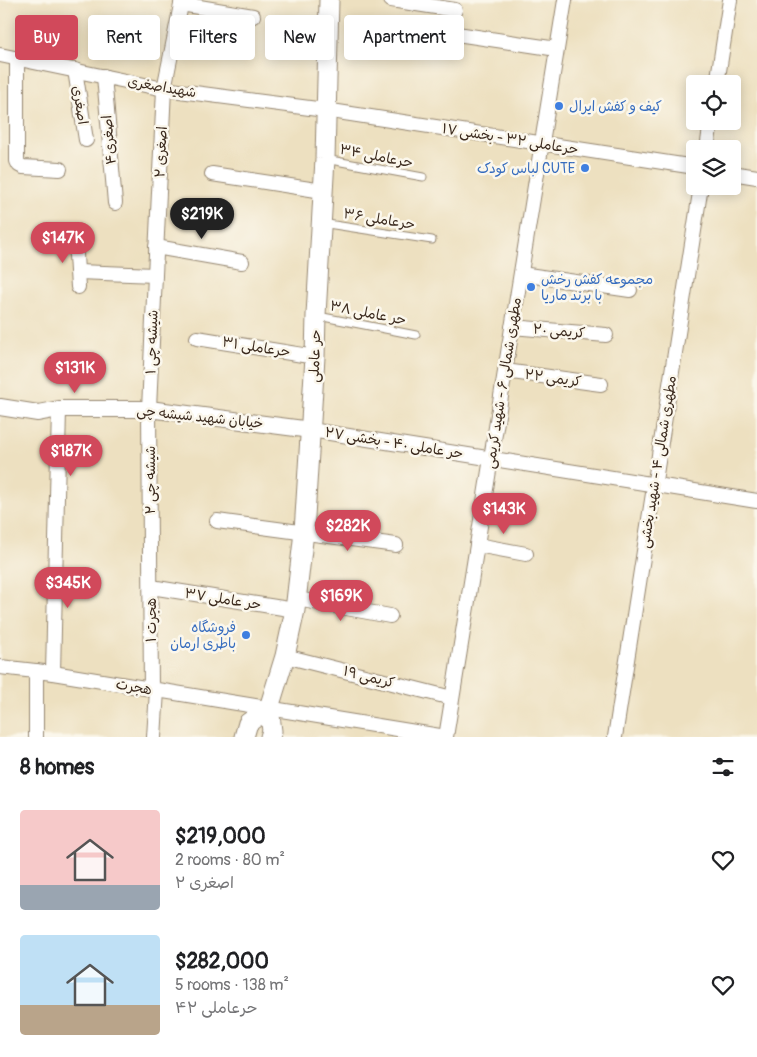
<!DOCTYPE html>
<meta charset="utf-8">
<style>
:root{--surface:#fff;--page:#f6f6f6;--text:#202124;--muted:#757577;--accent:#d1495b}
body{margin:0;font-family:Pangolin,"Playpen Sans Arabic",sans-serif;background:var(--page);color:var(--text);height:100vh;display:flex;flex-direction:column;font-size:19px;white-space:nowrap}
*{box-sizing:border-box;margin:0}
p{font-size:16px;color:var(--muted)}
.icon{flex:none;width:28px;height:28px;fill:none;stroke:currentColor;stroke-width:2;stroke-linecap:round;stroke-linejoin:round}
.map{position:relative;height:737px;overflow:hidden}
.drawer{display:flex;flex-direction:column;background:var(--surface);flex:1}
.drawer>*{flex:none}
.hud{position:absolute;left:15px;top:15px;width:500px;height:45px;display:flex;gap:10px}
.buttons{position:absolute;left:686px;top:75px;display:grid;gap:10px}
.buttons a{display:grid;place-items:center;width:55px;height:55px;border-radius:5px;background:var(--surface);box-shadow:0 2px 12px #0003;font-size:25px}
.price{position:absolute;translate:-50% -42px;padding:0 11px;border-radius:18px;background:var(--accent);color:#fff;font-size:16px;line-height:32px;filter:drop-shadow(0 1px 2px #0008)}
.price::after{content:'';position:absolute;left:50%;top:30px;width:15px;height:11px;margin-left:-8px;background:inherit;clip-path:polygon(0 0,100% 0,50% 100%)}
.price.selected{background:#222;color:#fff}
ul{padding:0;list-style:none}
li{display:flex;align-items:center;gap:15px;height:125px;padding:0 20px}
li span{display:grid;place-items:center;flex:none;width:140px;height:100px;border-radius:5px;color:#555}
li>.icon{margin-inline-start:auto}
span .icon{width:60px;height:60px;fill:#fffc;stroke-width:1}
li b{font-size:21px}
h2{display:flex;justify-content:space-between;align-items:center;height:60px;padding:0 20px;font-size:21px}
.chip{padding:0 18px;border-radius:5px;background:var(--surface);box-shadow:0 2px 12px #0003;font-size:18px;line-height:45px}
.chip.selected{background:var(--accent);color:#fff}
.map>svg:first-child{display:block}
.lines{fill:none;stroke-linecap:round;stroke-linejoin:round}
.service-casing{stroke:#94856f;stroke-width:9}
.minor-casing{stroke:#94856f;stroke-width:16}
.tertiary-casing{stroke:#94856f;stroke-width:18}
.secondary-casing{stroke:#94856f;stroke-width:21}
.service{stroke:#fff;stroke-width:7}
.minor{stroke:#fff;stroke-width:14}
.tertiary{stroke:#fff;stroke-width:16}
.secondary{stroke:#fff;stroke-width:19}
.shop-dot{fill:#3f7fe0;stroke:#fbf7ec;stroke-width:2}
.labels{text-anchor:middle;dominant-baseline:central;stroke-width:5;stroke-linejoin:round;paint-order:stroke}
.street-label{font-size:14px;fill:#3b2a1e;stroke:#fbf7ec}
.shop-label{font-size:14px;fill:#366cbe;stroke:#fbf7ec;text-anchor:start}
</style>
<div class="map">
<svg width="757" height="737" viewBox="0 0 757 737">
<rect width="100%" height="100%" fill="#fbf7ec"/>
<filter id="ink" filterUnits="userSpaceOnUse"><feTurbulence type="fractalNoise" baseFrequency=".02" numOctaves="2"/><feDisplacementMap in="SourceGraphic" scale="10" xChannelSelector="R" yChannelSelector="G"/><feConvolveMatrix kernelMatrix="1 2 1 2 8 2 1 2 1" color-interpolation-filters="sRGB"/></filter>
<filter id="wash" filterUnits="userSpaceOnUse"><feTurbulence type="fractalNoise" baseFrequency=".0096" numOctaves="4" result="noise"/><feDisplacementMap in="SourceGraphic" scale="20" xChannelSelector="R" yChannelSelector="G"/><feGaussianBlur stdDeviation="1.12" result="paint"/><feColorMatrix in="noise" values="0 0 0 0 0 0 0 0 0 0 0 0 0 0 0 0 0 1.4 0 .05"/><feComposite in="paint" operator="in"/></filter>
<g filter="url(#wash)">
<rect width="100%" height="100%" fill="#ede0c0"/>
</g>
<g filter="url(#ink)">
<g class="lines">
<defs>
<g id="service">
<polyline points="325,159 423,177"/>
<polyline points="321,223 432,240"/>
<polyline points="318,316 416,335"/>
</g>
<g id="minor">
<polyline points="391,0 455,10"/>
<polyline points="181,4 253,16"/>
<polyline points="457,34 557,49"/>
<polyline points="0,55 164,89 325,110 695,167"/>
<polyline points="17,58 17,161 19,165 23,167 60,169"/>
<polyline points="75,70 86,140"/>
<polyline points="104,76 115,203"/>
<polyline points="717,84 730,0"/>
<polyline points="707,149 711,121"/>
<polyline points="732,173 757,177"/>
<polyline points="212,174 323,191"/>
<polyline points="75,239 78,287"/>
<polyline points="156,247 242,262"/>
<polyline points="78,272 155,275"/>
<polyline points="521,274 630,290"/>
<polyline points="512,327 606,335"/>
<polyline points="197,338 315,357"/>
<polyline points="505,371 601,384"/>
<polyline points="311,430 757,501"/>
<polyline points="217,521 396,545"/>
<polyline points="477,545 526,554"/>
<polyline points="151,587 295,610"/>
<polyline points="297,599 390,616"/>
<polyline points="285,656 452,698"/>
<polyline points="0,667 53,673 446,737"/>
<polyline points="53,673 59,409"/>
<polyline points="151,690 149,409 155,275 164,89 182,0"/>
<polyline points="36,737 36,671"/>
<polyline points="154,737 157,691"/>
<polyline points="446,737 565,0"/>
<polyline points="615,737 701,186"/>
</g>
<polyline id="tertiary" points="0,407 38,413 59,409 149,409 311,430"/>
<g id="secondary">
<polyline points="244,737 248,723 269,708"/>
<polyline points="270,737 272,731 269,708 285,656 295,610 304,532 315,357 316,315 325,159 329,0"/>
</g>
</defs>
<use href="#service" class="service-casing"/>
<use href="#minor" class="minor-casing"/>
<use href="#tertiary" class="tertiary-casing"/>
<use href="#secondary" class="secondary-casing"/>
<use href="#service" class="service"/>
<use href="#minor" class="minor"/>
<use href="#tertiary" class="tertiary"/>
<use href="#secondary" class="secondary"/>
</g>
</g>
<g class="shop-dot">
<circle cx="559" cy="106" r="5"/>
<circle cx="585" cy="168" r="5"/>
<circle cx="531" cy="287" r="5"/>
<circle cx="246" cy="635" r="5"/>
</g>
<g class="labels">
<g class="street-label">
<text transform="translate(162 87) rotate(10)">شهیداصغری</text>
<text transform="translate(80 105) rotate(81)">اصغری</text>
<text transform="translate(510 139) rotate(9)">حرعاملی ۳۲ - بخشی ۱۷</text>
<text transform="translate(109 140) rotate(-95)">اصغری۴</text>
<text transform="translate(161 152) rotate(-87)">اصغری ۲</text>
<text transform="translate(376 156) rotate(11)">حرعاملی ۳۴</text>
<text transform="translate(379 219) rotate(9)">حرعاملی ۳۶</text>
<text transform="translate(368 313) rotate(11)">حر عاملی ۳۸</text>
<text transform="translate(559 331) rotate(5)">کریمی ۲۰</text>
<text transform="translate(152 342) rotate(-88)">شیشه چی ۱</text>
<text transform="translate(256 347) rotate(9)">حرعاملی ۳۱</text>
<text transform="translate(315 356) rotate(-88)">حر عاملی</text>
<text transform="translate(553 378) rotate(8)">کریمی ۲۲</text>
<text transform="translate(503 383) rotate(-81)">مطهری شمالی ۶ - شهید کریمی</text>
<text transform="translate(200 417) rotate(6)">خیابان شهید شیشه چی</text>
<text transform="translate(394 443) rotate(9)">حر عاملی ۴۰ - بخشی ۲۷</text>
<text transform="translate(658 462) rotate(-81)">مطهری شمالی ۴ - شهید بخشی</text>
<text transform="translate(150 480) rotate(-90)">شیشه چی ۲</text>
<text transform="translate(223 599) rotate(9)">حر عاملی ۳۷</text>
<text transform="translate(151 620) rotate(-90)">هجرت ۱</text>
<text transform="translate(369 677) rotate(14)">کریمی ۱۹</text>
<text transform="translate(134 687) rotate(10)">هجرت</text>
</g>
<g class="shop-label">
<text x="569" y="106">کیف و کفش ایرال</text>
<text x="575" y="168" text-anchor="end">لباس کودک CUTE</text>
<text x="541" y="279">مجموعه کفش رخش<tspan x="541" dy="16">با برند ماریا</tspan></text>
<text x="236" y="627" text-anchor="end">فروشگاه<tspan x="236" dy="16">باطری ارمان</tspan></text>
</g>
</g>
</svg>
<div class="buttons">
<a><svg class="icon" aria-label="locate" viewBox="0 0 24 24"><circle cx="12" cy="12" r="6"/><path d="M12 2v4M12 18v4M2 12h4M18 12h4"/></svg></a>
<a><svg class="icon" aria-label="layers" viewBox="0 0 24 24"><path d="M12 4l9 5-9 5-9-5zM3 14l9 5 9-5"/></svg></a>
</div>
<b class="price selected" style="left:202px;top:240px">$219K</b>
<b class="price" style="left:63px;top:264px">$147K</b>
<b class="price" style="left:75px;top:394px">$131K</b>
<b class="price" style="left:71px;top:477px">$187K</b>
<b class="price" style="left:504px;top:535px">$143K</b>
<b class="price" style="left:348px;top:552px">$282K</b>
<b class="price" style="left:68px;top:609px">$345K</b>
<b class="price" style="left:341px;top:622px">$169K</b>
<div class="hud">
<a class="chip selected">Buy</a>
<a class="chip">Rent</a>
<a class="chip">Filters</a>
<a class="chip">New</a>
<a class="chip">Apartment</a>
</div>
</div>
<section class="drawer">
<h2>8 homes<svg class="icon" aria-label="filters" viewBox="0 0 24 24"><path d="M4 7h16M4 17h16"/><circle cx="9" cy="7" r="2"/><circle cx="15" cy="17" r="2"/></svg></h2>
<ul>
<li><span style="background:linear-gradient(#f6c9c9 75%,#9aa5b1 0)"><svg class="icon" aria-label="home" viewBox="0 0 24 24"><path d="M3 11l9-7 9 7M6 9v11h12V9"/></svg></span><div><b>$219,000</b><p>2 rooms · 80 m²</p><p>اصغری ۲</p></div><svg class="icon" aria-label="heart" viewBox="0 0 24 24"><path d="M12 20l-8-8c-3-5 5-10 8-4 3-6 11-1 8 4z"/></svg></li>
<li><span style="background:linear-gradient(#bfe0f5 70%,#b9a48a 0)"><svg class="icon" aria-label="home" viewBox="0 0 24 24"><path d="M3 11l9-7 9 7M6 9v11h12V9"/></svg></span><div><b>$282,000</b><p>5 rooms · 138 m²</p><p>حرعاملی ۴۲</p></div><svg class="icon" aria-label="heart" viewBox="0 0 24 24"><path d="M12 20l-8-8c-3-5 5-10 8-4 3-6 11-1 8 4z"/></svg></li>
</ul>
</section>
